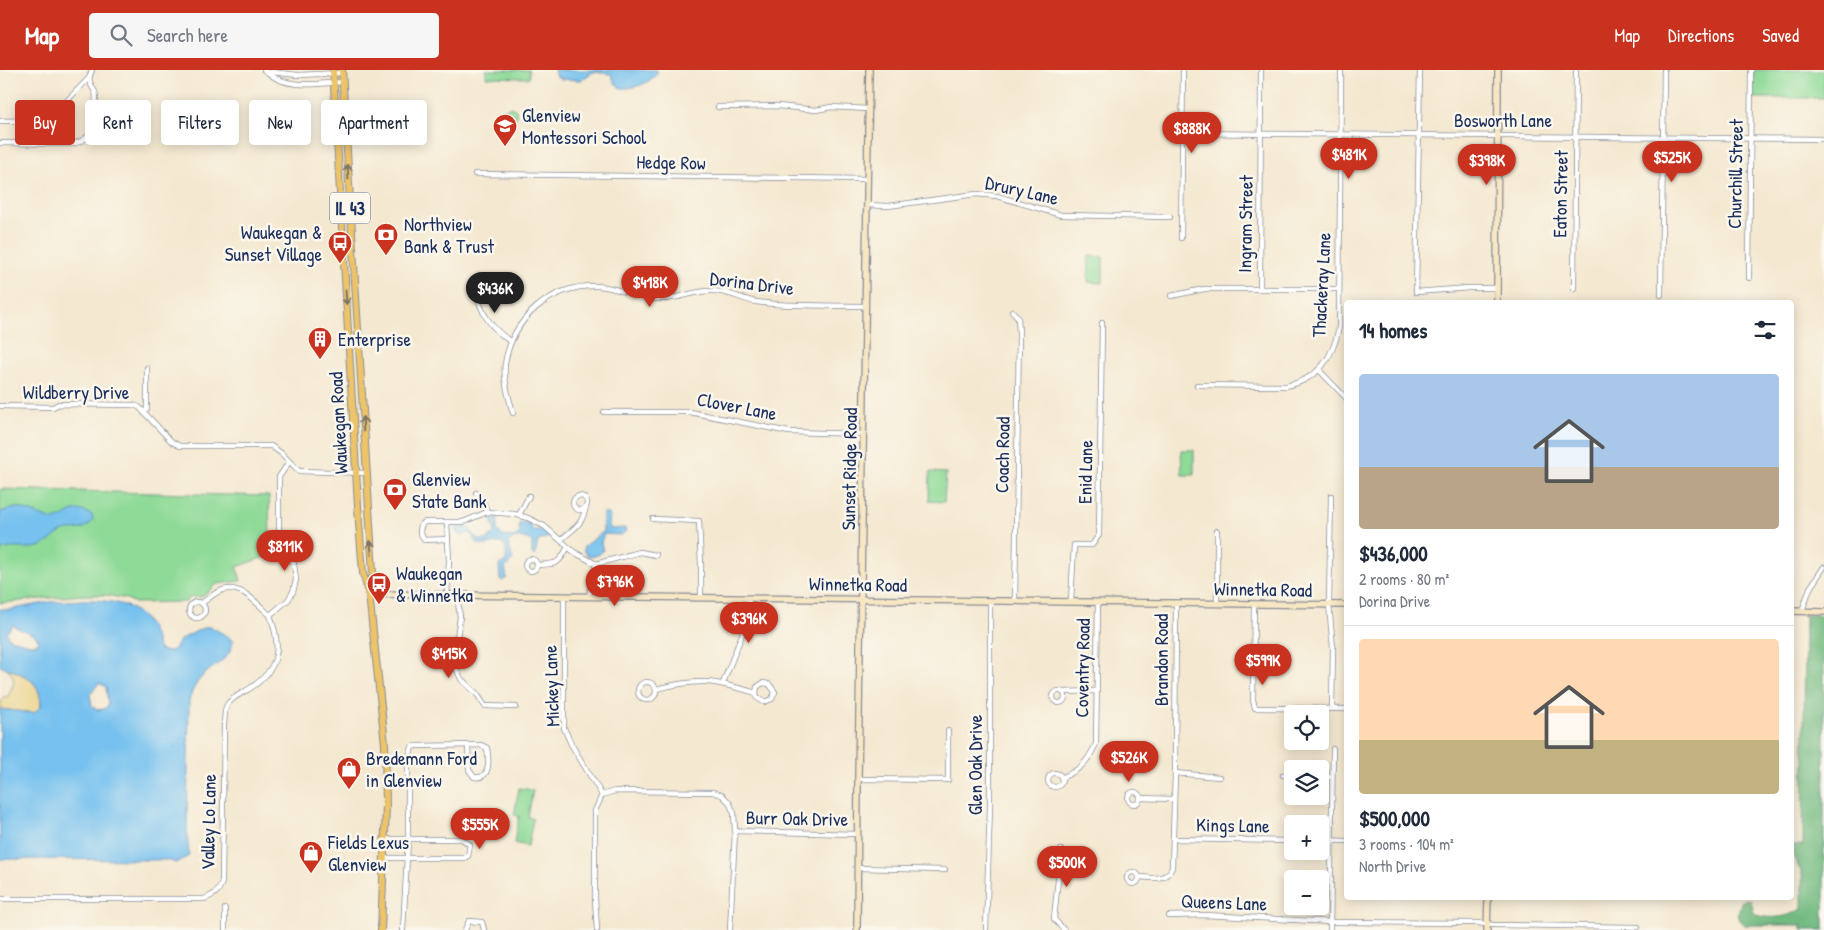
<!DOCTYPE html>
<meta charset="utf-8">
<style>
:root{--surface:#fff;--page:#f6f6f7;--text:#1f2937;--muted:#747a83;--line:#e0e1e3;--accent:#c8321e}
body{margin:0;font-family:"Patrick Hand",sans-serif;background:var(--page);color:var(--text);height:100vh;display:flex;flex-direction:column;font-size:19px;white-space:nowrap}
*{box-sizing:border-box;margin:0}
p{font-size:16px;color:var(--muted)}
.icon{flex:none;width:28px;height:28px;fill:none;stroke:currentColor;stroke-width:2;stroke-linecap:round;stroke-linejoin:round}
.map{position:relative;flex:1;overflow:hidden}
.details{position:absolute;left:1344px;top:230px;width:450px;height:600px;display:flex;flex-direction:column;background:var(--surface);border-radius:5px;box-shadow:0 2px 12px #0003}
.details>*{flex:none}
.banner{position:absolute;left:15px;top:30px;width:475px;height:45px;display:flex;gap:10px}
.tools{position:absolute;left:1284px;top:635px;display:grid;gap:10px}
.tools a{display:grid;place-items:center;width:45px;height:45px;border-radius:5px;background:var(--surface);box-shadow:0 2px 12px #0003;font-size:25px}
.price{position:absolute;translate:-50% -42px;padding:0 11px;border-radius:18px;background:var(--accent);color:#fff;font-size:16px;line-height:32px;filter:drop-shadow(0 1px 2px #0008)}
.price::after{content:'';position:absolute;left:50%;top:30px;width:15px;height:11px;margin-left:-8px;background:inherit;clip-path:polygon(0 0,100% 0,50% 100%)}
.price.active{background:#222;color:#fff}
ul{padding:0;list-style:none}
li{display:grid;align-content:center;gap:10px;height:265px;padding:0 15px}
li+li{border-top:1px solid var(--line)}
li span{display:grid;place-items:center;height:155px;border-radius:5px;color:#555}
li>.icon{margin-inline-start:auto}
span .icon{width:90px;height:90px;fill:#fffc;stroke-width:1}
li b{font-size:21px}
h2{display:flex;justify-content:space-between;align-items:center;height:60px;padding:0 15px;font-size:21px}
.chip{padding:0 18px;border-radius:5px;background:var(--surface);box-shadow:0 2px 12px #0003;font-size:18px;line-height:45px}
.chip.active{background:var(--accent);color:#fff}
header{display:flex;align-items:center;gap:30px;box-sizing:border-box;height:70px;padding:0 25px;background:var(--accent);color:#fff}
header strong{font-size:24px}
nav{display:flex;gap:28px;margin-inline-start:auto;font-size:18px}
.search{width:350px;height:45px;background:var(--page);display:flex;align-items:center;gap:12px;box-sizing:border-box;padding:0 18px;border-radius:5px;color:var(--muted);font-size:19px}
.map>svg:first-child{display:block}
.green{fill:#8eda97;stroke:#54847a}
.forest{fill:#72ba80;stroke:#46746f}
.sand{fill:#eeda9e;stroke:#84847e}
.water{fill:#76c1ef;stroke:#4878a6;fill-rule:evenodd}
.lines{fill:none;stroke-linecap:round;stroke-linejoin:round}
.street-casing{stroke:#888c97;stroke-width:6}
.secondary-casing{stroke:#888c97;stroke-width:8}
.primary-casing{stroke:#888c97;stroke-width:8}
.street{stroke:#fff;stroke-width:4.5}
.secondary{stroke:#f8e7c3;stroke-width:5.5}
.primary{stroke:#eec469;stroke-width:6}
.oneway{stroke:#7a7263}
.labels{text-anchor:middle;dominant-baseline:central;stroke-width:5;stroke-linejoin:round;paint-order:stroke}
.shield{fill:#fbf7ec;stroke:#5e6b89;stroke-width:1}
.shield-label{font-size:18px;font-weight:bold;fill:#1b2f5e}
.poi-label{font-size:19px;fill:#1b2f5e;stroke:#fbf7ec;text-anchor:start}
.street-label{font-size:19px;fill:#1b2f5e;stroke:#fbf7ec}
</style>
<header>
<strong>Map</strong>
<div class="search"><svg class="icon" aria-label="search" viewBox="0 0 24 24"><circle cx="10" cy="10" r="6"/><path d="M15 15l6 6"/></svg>Search here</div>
<nav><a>Map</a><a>Directions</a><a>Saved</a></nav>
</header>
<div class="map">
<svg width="1824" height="860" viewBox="0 0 1824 860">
<rect width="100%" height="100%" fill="#fbf7ec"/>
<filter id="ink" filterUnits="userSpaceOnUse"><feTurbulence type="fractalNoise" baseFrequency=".02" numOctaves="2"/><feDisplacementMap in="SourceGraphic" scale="10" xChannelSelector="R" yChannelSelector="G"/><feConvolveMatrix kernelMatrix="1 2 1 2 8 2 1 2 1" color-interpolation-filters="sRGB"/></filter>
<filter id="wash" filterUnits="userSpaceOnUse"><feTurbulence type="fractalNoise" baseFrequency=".0096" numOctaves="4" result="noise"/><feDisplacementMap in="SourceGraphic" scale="20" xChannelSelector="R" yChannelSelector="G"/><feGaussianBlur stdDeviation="1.12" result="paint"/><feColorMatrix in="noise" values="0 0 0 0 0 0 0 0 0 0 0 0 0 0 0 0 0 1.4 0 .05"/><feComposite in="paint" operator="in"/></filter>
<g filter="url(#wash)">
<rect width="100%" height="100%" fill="#f4e8d0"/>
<g class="green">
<polygon points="486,0 529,0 529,8 486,7"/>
<polygon points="1753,0 1824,0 1824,28 1752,28"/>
<path d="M511 37 516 40C519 51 511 52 504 58L495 54 493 52 494 43Z"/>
<polygon points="1089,186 1103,187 1103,213 1088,212"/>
<polygon points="1181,380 1194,380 1194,405 1182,405"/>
<polygon points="930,402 946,403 944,432 929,431"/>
<polygon points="0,419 269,426 270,468 276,483 237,497 241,511 217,514 202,527 191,527 185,532 135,533 127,529 107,525 82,525 0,533"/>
<polygon points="519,718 533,720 528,747 533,749 528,776 514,773 519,746 514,745"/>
</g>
<path class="forest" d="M1805 545H1824V860H1802V855H1744C1736 849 1738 839 1742 831L1747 829 1751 830 1754 843C1767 851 1789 847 1802 839V804L1791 782V775H1803Z"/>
<path class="sand" d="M7 598C27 607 41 611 41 636L35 643 0 639 3 627H8C13 614 18 611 7 598Z"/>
<g class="water">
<path d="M554 0H657V3C650 14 632 19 620 18L616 15 611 4 593 2 581 10 561 9 555 5Z"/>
<path d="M15 438H20L53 450C69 448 72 433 92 445L93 451C81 464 73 457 61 462 53 467 48 474 38 477 26 480 9 475 0 481V442Z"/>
<polygon points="603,443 610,445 609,456 611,459 625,458 626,461 621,465 604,464 601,472 603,481 598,485 589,487 584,481 584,476 603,462"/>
<path d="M494 446 498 448 497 460 502 466 515 467 520 462 519 454 524 452 530 454 532 460H545L549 467 538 471 535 486 532 484V471C524 467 516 466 508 472L513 490 505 498 507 508 502 511 500 509 499 495 506 491C509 461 490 479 479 474 475 472 473 467 471 464L468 463 461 466 455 461 457 458 468 457C476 466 481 479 495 462L491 450Z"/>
<path d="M83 530C108 530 136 532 150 557 154 565 157 569 158 579L166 582 173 580 181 569 205 557H211L229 567 233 572C230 593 207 596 197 613 193 618 191 625 189 631L187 761 189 786 176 793 167 790 0 789V639L34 643 41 636C41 609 22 603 0 596V539L8 540 50 532ZM13 555C21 562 33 561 39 570L37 574H30L10 569 6 563ZM99 613 106 617 108 635 104 639 97 640 92 636 90 624Z"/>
</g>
</g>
<g filter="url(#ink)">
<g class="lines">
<defs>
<g id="street">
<path d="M264 0C269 3 273 7 278 9 297 18 323 13 343 12"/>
<polyline points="1420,0 1416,222 1469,218 1497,218"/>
<polyline points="271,2 298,5 342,3"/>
<polyline points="718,37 778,36 816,40 831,37 868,39"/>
<polyline points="0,51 43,50 52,46 89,8"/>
<polyline points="1182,63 1824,69"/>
<path d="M0 73 73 74C94 68 94 58 95 38 95 33 97 26 95 22 90 12 87 12 92 0"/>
<polyline points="475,104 867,109"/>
<polyline points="867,135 888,136 976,124 997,126 1061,145 1170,147"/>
<polyline points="1181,168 1183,0"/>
<polyline points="1749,208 1751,0"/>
<path d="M475 218C481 244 490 257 511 272"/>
<polyline points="1574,218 1576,0"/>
<polyline points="1260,219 1261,0"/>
<polyline points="1661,225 1664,0"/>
<polyline points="1171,226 1204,219 1339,219"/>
<polyline points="1012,241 1018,247 1019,263 1015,531"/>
<polyline points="1319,300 1346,328"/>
<path d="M1197 315 1286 316C1319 309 1333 288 1339 257L1341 0"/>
<polyline points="0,336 53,337 59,334 133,335 139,337 172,372 180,376 271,376 281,383 299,401 366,403"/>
<polyline points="604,342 690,342 789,362 864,364"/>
<polyline points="144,343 147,339 147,298"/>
<path d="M513 343C509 328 503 309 505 294 512 248 551 215 597 216 619 217 638 229 660 229 678 230 694 220 712 221 728 221 741 229 756 232 789 237 832 235 866 236"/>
<polyline points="476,423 483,431 487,442"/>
<polyline points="1331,426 1329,535 1333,578 1332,639"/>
<circle cx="580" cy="433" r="7"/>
<polyline points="519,445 529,426"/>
<polyline points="653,449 699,451 701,494 701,528"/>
<polyline points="448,469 424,470 420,462 421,455 425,452 463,452 487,442 514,444 528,448 544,456 574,482 596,494 640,482 656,485"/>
<path d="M561 470C574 457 582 457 586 436"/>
<circle cx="531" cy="495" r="6"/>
<path d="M537 495C557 494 558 495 568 477"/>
<polyline points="447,525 449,491 447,452"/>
<polyline points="457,525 460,547 455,581 456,598 461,609 477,624 485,636 516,637"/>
<polyline points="564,526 564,658 571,674 602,725"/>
<polyline points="589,526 596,494"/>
<circle cx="197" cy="540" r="8"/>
<polyline points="1071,532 1074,475 1092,475 1099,465 1102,253"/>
<path d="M202 533C208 529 215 522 223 520 242 514 257 534 270 545L288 530 293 522 296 510 294 494 279 468V407L289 392"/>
<polyline points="1217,534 1217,461"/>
<polyline points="1254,534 1253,630 1255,638 1346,639"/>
<polyline points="1802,541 1810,518 1824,497"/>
<circle cx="647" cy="621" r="9"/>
<polyline points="723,613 747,552 749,528"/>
<path d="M656 619C699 608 713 610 756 623L757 628 764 632 772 629 775 622 769 614 763 613 757 617 756 623"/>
<circle cx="1059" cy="627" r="6"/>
<polyline points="1063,622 1096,621"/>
<polyline points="1175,703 1219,707"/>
<circle cx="1055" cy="710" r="7"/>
<polyline points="1283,705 1292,706"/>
<polyline points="1320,706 1331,707"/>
<path d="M1061 708C1080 700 1087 693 1096 674L1098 532"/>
<polyline points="858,709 948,710 948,661"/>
<circle cx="1134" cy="728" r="6"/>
<polyline points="602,725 615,721 713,722 722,725 729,732 734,743 735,761 730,860"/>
<polyline points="1140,728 1173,729"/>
<polyline points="735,761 857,764"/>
<polyline points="1173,769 1292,771"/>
<polyline points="1320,770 1346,771"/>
<polyline points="1061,780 1054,849 1064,860"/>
<polyline points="384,788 464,788 468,786 470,775 462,769 385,769"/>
<polyline points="857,798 945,800"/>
<circle cx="1133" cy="808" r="6"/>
<path d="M1139 807C1151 808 1166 811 1172 798L1175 703 1176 533"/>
<path d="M0 829H204C214 825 219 822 222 812L224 654C225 648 224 640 227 635 231 628 242 623 249 619 280 599 282 578 270 545"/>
<polyline points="1169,846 1205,845 1331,852 1478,853 1493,855 1638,857"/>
<polyline points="225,860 225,839"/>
<path d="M403 860 408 769V691L412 677 415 676 481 675 487 678C489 690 491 710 474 707L469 700 468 675"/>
<polyline points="465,860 469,851 482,852 484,860"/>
<polyline points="597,860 595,829 595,741 602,725"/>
<polyline points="986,860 990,737 990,531"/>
<polyline points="1330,860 1333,679"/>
</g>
<g id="secondary">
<polyline points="1497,232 1498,0"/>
<polyline points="369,524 1346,535"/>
<polyline points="1791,541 1824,542"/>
<polyline points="857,860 858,709 869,0"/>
<polyline points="1487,860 1488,828"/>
</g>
<g id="primary">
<polyline points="333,0 359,453 363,503 369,524 385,674 386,736 381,860"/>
<polyline points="342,0 373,503 369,523"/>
</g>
</defs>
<use href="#street" class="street-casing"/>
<use href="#secondary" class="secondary-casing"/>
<use href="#primary" class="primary-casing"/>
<use href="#street" class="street"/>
<use href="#secondary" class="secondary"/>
<use href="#primary" class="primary"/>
</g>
<defs><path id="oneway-shaft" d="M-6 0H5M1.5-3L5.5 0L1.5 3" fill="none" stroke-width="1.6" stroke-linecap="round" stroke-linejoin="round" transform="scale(1.25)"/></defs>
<g class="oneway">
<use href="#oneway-shaft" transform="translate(348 102) rotate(-93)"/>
<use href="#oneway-shaft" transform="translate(346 227) rotate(86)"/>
<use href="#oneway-shaft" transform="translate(363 354) rotate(-93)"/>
<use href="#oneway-shaft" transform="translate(371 478) rotate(-95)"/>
</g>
</g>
<defs>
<symbol id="school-pin" viewBox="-11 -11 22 30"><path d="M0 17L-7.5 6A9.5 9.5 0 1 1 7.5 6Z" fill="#c8321e" stroke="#fbf7ec"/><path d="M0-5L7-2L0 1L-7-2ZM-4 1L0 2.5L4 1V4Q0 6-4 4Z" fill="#fff"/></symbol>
<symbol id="bank-pin" viewBox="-11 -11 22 30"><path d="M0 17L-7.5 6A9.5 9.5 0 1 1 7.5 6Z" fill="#c8321e" stroke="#fbf7ec"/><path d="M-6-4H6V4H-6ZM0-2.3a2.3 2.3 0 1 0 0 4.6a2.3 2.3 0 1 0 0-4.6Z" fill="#fff"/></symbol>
<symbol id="bus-pin" viewBox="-11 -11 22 30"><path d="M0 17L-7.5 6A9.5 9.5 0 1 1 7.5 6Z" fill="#c8321e" stroke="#fbf7ec"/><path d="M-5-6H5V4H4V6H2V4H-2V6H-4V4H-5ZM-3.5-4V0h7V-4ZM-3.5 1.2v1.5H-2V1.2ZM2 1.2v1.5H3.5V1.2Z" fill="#fff"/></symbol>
<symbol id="building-pin" viewBox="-11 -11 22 30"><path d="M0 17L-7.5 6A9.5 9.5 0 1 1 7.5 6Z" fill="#c8321e" stroke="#fbf7ec"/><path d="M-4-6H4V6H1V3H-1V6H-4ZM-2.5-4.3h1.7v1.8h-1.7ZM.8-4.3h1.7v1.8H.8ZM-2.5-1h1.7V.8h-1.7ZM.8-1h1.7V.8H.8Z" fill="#fff"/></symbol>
<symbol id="shop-pin" viewBox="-11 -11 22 30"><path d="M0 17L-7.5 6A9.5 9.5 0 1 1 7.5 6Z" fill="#c8321e" stroke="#fbf7ec"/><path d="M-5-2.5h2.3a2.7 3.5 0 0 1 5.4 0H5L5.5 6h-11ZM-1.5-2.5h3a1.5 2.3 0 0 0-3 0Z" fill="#fff"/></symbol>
</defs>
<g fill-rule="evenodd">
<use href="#school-pin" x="491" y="42" width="28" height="38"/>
<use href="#bank-pin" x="372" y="151" width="28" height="38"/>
<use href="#bus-pin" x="326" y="159" width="28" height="38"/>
<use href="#building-pin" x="306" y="255" width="28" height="38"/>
<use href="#bank-pin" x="381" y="406" width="28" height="38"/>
<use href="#bus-pin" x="365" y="500" width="28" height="38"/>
<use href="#shop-pin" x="335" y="685" width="28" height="38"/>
<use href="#shop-pin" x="297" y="769" width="28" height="38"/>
</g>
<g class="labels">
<rect class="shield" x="330" y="122.5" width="40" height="31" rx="4"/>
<g class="shield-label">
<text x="350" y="138">IL 43</text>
</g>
<g class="poi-label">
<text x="522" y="45">Glenview<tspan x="522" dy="22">Montessori School</tspan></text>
<text x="404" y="154">Northview<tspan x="404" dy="22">Bank &amp; Trust</tspan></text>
<text x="322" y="162" text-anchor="end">Waukegan &amp;<tspan x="322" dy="22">Sunset Village</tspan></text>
<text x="338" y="269">Enterprise</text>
<text x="412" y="409">Glenview<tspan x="412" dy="22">State Bank</tspan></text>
<text x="396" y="503">Waukegan<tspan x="396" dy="22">&amp; Winnetka</tspan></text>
<text x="366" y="688">Bredemann Ford<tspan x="366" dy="22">in Glenview</tspan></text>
<text x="328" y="772">Fields Lexus<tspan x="328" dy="22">Glenview</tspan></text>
</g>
<g class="street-label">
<text x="1503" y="50">Bosworth Lane</text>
<text transform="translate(671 92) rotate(1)">Hedge Row</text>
<text transform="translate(1735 104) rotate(-89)">Churchill Street</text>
<text transform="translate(1022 120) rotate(13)">Drury Lane</text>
<text transform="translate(1560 124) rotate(-89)">Eaton Street</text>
<text transform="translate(1245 154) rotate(-89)">Ingram Street</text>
<text transform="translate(752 213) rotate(7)">Dorina Drive</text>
<text transform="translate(1321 215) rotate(-87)">Thackeray Lane</text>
<text x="76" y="322">Wildberry Drive</text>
<text transform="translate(737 336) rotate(11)">Clover Lane</text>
<text transform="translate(338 353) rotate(-93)">Waukegan Road</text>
<text transform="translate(1002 385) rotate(-89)">Coach Road</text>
<text transform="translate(849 399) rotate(-89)">Sunset Ridge Road</text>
<text transform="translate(1085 402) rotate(-89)">Enid Lane</text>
<text transform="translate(858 514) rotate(1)">Winnetka Road</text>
<text transform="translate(1263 519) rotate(1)">Winnetka Road</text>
<text transform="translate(1161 590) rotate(-90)">Brandon Road</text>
<text transform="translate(1082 598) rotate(-89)">Coventry Road</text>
<text transform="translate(551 616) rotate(-92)">Mickey Lane</text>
<text transform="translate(975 695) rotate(-90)">Glen Oak Drive</text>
<text transform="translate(797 748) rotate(1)">Burr Oak Drive</text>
<text transform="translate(208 752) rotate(-89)">Valley Lo Lane</text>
<text transform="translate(1233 755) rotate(1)">Kings Lane</text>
<text transform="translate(1224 832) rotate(2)">Queens Lane</text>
</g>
</g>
</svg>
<div class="tools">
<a><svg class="icon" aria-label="locate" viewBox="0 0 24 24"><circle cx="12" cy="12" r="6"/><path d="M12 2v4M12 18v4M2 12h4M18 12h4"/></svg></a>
<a><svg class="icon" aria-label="layers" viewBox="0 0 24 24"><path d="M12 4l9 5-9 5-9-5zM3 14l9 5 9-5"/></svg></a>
<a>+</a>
<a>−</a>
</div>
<b class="price" style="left:1192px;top:84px">$888K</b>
<b class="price" style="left:1349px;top:110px">$481K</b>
<b class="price" style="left:1672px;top:113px">$525K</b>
<b class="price" style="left:1487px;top:116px">$398K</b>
<b class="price" style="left:650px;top:238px">$418K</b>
<b class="price active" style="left:495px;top:244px">$436K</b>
<b class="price" style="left:285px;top:502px">$811K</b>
<b class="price" style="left:615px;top:537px">$796K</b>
<b class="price" style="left:749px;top:574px">$396K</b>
<b class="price" style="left:449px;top:609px">$415K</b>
<b class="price" style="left:1263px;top:616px">$599K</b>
<b class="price" style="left:1129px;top:713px">$526K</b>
<b class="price" style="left:480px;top:780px">$555K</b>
<b class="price" style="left:1067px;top:818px">$500K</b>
<div class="banner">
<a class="chip active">Buy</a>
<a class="chip">Rent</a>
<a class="chip">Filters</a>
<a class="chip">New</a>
<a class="chip">Apartment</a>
</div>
<section class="details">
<h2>14 homes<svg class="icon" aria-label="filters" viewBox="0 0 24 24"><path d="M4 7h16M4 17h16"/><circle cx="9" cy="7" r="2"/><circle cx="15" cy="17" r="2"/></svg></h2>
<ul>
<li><span style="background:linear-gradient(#a9c7e8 60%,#b9a48a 0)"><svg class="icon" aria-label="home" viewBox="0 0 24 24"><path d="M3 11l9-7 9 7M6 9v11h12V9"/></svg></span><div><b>$436,000</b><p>2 rooms · 80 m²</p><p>Dorina Drive</p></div></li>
<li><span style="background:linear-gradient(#ffd9b3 65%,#c2b280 0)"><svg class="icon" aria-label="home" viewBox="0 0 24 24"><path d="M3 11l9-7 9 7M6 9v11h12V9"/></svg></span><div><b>$500,000</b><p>3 rooms · 104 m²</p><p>North Drive</p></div></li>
</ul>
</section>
</div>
